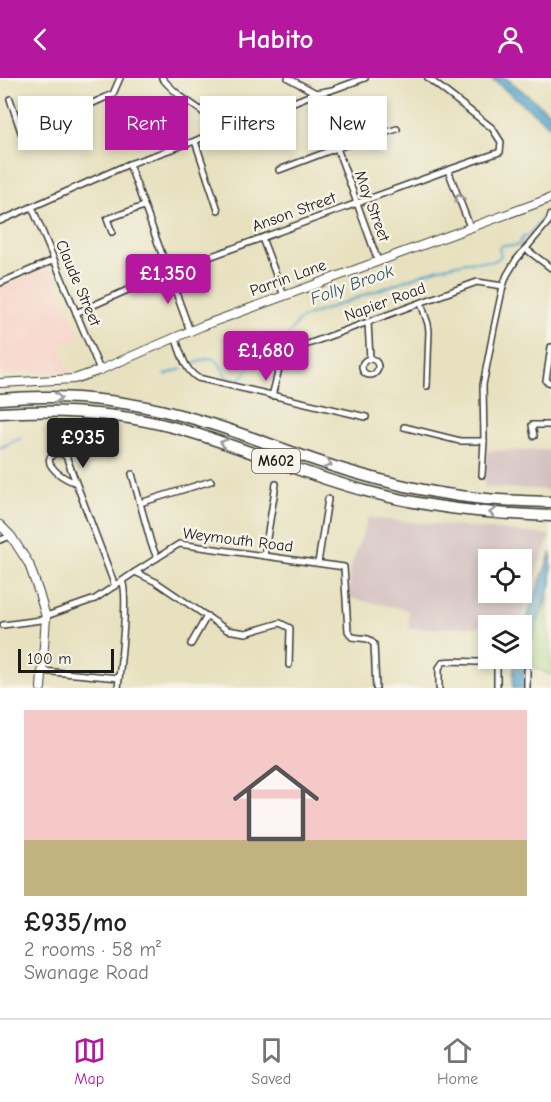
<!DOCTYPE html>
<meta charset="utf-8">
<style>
:root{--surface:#fff;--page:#f6f6f6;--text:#202124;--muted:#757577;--line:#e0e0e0;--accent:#b5179e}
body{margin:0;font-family:"Comic Neue",sans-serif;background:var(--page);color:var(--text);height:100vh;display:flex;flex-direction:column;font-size:22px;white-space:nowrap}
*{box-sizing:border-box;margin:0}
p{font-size:20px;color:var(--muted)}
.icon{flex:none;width:33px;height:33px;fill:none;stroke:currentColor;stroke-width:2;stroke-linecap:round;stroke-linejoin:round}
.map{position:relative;height:610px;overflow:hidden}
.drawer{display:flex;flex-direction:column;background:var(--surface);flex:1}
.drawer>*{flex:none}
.guide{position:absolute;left:18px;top:18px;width:516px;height:54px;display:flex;gap:12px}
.buttons{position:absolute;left:478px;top:471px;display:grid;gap:12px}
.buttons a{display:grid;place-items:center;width:54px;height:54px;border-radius:0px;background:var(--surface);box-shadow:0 3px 9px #0003;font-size:30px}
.scale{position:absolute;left:18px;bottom:15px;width:96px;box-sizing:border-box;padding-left:6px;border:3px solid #1c1c1c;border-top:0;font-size:16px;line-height:21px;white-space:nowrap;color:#1c1c1c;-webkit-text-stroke:4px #f7f3e8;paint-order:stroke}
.price{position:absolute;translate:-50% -51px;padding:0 14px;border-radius:6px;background:var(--accent);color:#fff;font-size:20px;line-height:39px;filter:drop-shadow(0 2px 3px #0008)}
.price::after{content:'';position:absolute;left:50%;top:36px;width:18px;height:14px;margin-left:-9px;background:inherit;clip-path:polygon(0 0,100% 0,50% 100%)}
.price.active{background:#222;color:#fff}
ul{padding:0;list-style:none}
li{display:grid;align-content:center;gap:12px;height:318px;padding:0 24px}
li span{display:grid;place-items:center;height:186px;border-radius:0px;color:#555}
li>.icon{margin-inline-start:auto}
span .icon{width:108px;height:108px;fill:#fffc;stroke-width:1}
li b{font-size:26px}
.chip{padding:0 21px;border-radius:0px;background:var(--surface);box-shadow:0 3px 9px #0003;font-size:21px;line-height:54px}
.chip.active{background:var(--accent);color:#fff}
header{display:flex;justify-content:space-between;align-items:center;height:78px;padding:0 24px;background:var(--accent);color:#fff;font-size:27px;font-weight:700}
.tabs{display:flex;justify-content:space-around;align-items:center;height:84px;border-top:2px solid var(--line);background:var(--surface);font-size:16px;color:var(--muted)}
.tabs a{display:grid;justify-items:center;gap:3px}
.tabs .active{color:var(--accent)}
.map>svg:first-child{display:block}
.built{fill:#f7d1c7}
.industrial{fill:#d2bfc0;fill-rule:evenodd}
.green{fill:#a4d17f;stroke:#60764e;stroke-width:1.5}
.water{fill:#54a5ce;stroke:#386075;stroke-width:1.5}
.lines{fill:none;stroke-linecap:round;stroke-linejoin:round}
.stream{stroke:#54a5ce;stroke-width:2}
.street-casing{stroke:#3a3a34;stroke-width:8}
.secondary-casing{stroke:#3a3a34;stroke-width:10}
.highway-casing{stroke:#3a3a34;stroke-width:13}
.street{stroke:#fff;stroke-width:5}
.secondary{stroke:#fff;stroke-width:8}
.highway{stroke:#fff;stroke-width:10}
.oneway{stroke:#999}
.labels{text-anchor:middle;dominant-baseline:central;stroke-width:5;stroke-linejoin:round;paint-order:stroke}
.shield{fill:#f7f3e8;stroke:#5e5c59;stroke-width:1.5}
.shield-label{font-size:15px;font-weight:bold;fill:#1c1c1c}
.street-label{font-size:16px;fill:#1c1c1c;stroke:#f7f3e8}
.water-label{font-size:18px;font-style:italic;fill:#355a6c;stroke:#f7f3e8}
</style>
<header><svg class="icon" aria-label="back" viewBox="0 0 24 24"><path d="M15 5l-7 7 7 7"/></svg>Habito<svg class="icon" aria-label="person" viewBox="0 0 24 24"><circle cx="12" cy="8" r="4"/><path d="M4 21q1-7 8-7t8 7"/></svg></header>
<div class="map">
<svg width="551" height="610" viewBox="0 0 551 610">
<rect width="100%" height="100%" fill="#f7f3e8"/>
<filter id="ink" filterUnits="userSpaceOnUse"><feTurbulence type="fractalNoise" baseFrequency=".0167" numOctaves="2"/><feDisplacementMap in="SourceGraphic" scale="12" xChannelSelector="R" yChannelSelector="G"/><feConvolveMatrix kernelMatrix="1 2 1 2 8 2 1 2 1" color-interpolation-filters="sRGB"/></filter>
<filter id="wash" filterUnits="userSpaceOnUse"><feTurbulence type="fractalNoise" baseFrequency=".008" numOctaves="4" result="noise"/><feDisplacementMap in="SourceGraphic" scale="24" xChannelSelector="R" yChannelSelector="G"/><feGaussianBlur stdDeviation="1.35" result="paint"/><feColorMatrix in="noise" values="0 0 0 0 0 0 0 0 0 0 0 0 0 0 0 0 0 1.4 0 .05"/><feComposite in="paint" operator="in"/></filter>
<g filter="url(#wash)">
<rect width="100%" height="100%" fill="#e7e1bf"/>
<polygon class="built" points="49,190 81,259 61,268 70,294 57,295 27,293 0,297 0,210"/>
<g class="industrial">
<polygon points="544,372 551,372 551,412 484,409 487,375 490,373"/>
<path d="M368 440 550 457 518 547 409 551 408 532 350 520 349 494ZM489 482H522V514H489Z"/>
</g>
<polygon class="green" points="548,517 547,535 548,553 551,565 551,597 524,584"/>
<g class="water">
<polygon points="491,0 506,0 551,36 551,49"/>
<polygon points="551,475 551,506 527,571 524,584 524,610 513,610 514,581 522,580 522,551"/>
</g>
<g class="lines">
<g class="stream">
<path d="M192 287C216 276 215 277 227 300L238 302C250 294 251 281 256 268 263 264 272 268 280 268 289 260 292 247 302 240L436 191 466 184 495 183 501 178 499 170 503 167 513 168 519 167C522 162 521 158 528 158L542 141"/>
<polyline points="165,297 181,291"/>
<polyline points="0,370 20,360"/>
</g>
</g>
</g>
<g filter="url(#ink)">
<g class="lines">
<defs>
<g id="street">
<path d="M162 0C168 7 175 14 183 20 197 30 210 36 217 53"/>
<polyline points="288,0 316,15"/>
<polyline points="316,15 337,70 378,183"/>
<polyline points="10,21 22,57 113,16 120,0"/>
<polyline points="195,63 218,132"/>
<polyline points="129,86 190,253"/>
<polyline points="279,92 337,70 397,51"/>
<polyline points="448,92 470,149"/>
<polyline points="32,129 100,292"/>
<polyline points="0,143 129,86 195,63 217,53 264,36 316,15 332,12 365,0"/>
<polyline points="112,154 107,141 144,128"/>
<polyline points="262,160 284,218"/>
<polyline points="526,171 551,190"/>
<polyline points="0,205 54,182"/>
<polyline points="421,225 428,246 429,253 427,308"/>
<polyline points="76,235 168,194 448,92 500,74 501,64 492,50 428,0"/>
<polyline points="368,244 370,281"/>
<path d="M175 259C181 274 184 292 198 300L366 339"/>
<polyline points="551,269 546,303 551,305"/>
<circle cx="370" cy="289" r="8"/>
<polyline points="272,318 282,279 289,273 477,204 503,208"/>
<polyline points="404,349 460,363 484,363"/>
<polyline points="534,358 532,347 551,347"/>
<polyline points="132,396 151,465 157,480"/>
<polyline points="482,397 484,363 483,307 494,250 503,208 507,197 516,182 549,143 551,137"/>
<path d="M76 405C68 402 57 396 52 389 44 379 56 371 66 378L115 508"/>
<polyline points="140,425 211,403"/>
<polyline points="0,462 11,458"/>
<polyline points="264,478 276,406"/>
<polyline points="318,485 328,421"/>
<polyline points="135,494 179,466 344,489 348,553 352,559 368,561 374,566 376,610"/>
<polyline points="3,547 41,542 49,537 95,521 135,494 156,504 227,552 246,555 280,545 290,550 289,587"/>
<polyline points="191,566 207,538"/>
<polyline points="492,582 497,590 497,610"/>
<polyline points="42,593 119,600"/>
<path d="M118 610C120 592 129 515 122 503"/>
<path d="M439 610V590L443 584C459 581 478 587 492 582"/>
<polyline points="527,610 527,592"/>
</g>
<g id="secondary">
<polyline points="0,305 74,301 100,292 202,248 551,120"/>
<polyline points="0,447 11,458 29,486 39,515 46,539 41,610"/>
</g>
<g id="highway">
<path d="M0 321C59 316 119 321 176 336 234 350 288 375 345 392 382 403 421 413 460 418 490 423 521 423 551 424"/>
<path d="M0 335C58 331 115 334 172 349 238 366 300 396 366 413 427 430 488 436 551 438"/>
</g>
</defs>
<use href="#street" class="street-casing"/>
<use href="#secondary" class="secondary-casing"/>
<use href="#highway" class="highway-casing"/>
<use href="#street" class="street"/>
<use href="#secondary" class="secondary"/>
<use href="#highway" class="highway"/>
</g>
<defs><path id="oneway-chevron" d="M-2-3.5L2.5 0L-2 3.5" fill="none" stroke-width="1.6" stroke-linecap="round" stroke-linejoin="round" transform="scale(1.5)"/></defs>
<g class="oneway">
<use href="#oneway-chevron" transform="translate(459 120) rotate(-111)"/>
<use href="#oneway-chevron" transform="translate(58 320) rotate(1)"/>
<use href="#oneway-chevron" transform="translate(224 365) rotate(-161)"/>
<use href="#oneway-chevron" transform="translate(328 386) rotate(19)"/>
<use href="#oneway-chevron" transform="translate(493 435) rotate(-175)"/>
</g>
</g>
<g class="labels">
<rect class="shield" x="252" y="371" width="48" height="24" rx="4.5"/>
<g class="shield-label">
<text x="276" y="383">M602</text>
</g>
<g class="street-label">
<text transform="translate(372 128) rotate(70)">May Street</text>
<text transform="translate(294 134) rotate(-20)">Anson Street</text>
<text transform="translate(288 200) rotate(-20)">Parrin Lane</text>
<text transform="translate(78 205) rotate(67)">Claude Street</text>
<text transform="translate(385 224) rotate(-20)">Napier Road</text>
<text transform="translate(238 462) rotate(7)">Weymouth Road</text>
</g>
<g class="water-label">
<text transform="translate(352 207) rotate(-20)">Folly Brook</text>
</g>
</g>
</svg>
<div class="buttons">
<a><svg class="icon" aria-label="locate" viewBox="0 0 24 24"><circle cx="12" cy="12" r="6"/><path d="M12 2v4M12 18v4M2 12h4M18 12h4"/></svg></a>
<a><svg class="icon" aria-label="layers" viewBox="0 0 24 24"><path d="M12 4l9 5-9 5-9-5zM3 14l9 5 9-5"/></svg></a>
</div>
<div class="scale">100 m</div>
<b class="price" style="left:168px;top:227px">£1,350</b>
<b class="price" style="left:266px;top:304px">£1,680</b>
<b class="price active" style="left:83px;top:391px">£935</b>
<div class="guide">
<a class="chip">Buy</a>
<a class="chip active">Rent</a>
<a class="chip">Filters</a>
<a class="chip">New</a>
</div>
</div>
<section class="drawer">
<ul>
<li><span style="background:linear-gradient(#f6c9c9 70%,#c2b280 0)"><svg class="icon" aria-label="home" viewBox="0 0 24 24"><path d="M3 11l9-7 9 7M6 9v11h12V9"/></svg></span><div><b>£935/mo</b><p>2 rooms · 58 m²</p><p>Swanage Road</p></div></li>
</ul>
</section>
<nav class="tabs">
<a class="active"><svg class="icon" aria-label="map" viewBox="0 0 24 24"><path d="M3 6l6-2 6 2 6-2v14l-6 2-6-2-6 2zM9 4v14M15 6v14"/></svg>Map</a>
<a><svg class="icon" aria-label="saved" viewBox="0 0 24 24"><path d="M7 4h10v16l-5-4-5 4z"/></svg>Saved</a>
<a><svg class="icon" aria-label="home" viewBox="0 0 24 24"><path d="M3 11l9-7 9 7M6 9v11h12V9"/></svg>Home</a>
</nav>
